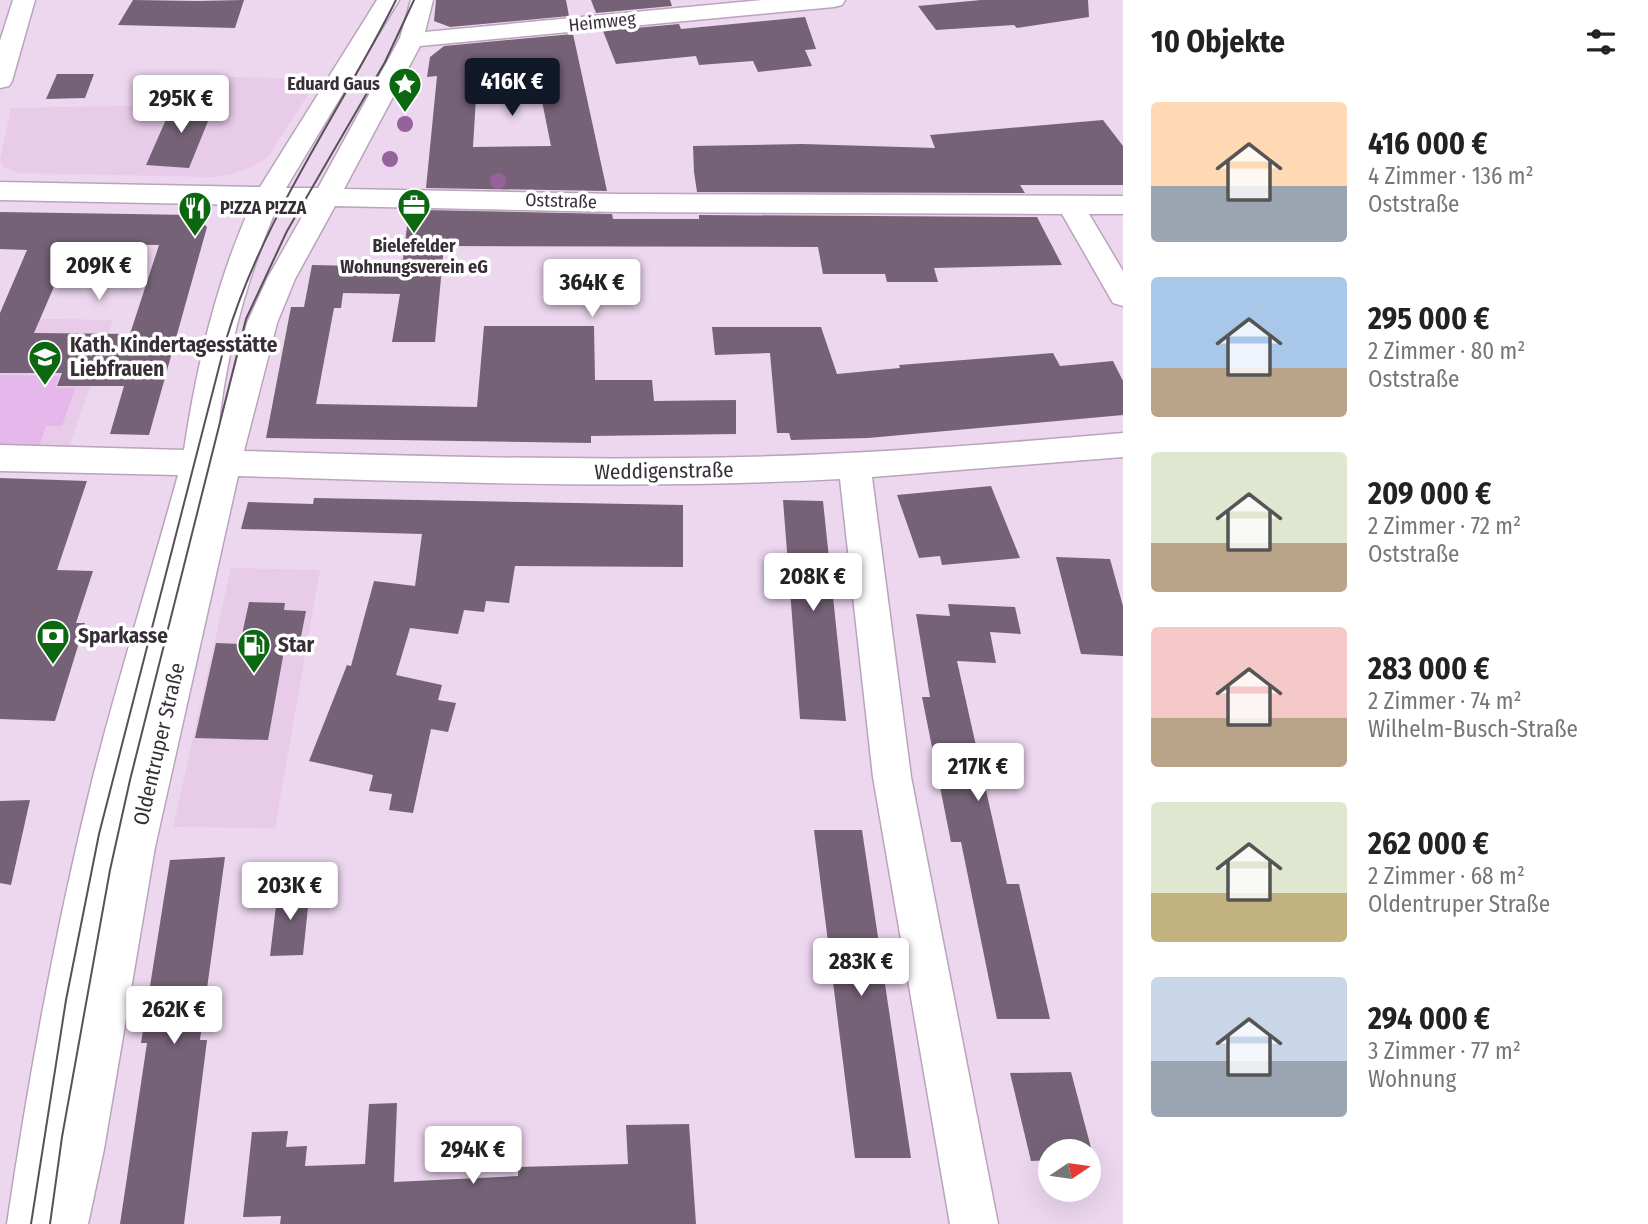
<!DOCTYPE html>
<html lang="de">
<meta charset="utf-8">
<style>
:root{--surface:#fff;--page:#f2f2f2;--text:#222;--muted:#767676;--accent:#111827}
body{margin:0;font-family:"Fira Sans Condensed",sans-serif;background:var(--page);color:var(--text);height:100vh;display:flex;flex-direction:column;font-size:26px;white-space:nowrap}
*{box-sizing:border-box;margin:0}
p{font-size:23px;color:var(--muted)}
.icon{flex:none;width:38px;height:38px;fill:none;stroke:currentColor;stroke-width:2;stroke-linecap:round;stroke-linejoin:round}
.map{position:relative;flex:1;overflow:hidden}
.panel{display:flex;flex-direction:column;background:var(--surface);width:525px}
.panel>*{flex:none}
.needle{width:46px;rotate:77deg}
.controls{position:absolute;left:1038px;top:1139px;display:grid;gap:14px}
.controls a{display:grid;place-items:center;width:63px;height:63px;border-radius:50%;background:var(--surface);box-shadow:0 7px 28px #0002;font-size:35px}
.price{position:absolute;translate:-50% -60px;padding:0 16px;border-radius:7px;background:#fff;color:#222;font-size:23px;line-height:46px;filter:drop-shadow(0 2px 4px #0008)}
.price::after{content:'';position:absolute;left:50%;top:42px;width:21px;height:16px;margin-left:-10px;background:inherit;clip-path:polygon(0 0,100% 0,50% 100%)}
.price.on{background:var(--accent);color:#fff}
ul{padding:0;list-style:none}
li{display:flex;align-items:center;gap:21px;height:175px;padding:0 28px}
li span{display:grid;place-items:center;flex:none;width:196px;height:140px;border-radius:7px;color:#555}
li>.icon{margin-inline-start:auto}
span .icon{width:84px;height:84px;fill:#fffc;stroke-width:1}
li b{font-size:30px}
h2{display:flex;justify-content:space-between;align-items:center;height:84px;padding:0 28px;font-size:30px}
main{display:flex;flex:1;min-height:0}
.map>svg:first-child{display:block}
.built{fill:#e7cbe9}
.green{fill:#e6b7eb}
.building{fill:#756277;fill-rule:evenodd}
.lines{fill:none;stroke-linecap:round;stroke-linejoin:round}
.minor-casing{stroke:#b9a4bb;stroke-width:3}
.minor{fill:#fff;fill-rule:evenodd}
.tram{stroke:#5a505b;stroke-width:2}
.tree{fill:#95629b}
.labels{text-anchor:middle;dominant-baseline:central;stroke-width:7;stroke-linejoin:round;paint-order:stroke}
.far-street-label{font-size:18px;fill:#372f38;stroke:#fff}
.far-poi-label{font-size:18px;font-weight:bold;fill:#372f38;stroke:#fff;text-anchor:end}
.poi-label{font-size:21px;font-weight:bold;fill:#372f38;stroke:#fff;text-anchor:start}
.street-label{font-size:21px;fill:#372f38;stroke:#fff}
</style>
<main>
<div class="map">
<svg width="1123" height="1224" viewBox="0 0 1123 1224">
<rect width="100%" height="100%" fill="#edd7ef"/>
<g class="built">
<polygon points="184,76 318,79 267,158 252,167 232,174 215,177 19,173 4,167 0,160 11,108 173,105"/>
<polygon points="0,318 113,320 67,453 0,453"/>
<polygon points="231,568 320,570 275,828 173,827"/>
</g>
<polygon class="green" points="0,375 59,376 55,388 75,388 62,426 46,426 37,453 0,453"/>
<g class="building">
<polygon points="133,0 197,1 244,0 235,28 118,25"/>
<polygon points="436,0 566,0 569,16 450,27 434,21"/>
<polygon points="591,0 670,0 672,6 596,13"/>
<polygon points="981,0 1088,0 1089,17 1017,28 1014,25 936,30 918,6"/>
<polygon points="805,17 816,49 805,50 812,66 758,72 753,61 699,65 696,56 616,64 603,31 679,24 681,29"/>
<path d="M573 34 607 191 426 188 437 76 427 77 430 57 444 46ZM535 66 551 146 473 147 476 98H483L480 72Z"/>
<polygon points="57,74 94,74 85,98 46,99"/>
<polygon points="178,102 215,104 189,168 146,165 172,106 176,107"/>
<polygon points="1103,120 1123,146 1123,185 1020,185 1025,193 697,192 694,172 693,146 802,144 935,148 930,135"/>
<polygon points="423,210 612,214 613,219 699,219 699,215 1037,217 1062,265 934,268 938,282 887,282 885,274 823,274 818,247 444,246 435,342 392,342 400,294 343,293 341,308 334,308 316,404 477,407 484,326 594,326 595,380 652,380 654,401 736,400 736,434 591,436 591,443 266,438 291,307 304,307 312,265 402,267 408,218 422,218"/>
<path d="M0 212 194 215 207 227 149 435 110 434 124 386H57L62 373H0V313L27 250 0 249ZM86 244 159 245 130 334 34 333 69 252H83Z"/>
<polygon points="712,327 821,327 837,374 900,368 899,365 1053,353 1060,366 1113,361 1123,381 1123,415 868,438 791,440 789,433 777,433 770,353 715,355"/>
<polygon points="0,478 87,481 57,570 93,571 76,623 85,623 55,721 0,719"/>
<polygon points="991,486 1020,558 942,565 940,556 919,558 897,495"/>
<polygon points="314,498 683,505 683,567 515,566 509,603 486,601 484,612 464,610 458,634 410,628 396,675 442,685 438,700 456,703 448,732 431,729 413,813 389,810 392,794 369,791 373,775 309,761 347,665 351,666 374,581 415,586 422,534 241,529 248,502 313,504"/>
<polygon points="783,500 823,501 846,721 800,719"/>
<polygon points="1056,557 1110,559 1123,606 1123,656 1081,654"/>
<polygon points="249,602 285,603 284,610 306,611 298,652 284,651 268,740 195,738 216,643 240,644"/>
<polygon points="948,604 1015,607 1021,634 990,632 996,663 957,661 1007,884 1019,884 1050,1019 997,1019 961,842 951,842 922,697 930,697 916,614 950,616"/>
<polygon points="30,800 11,885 0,883 0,801"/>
<polygon points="814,830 862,830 911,1158 855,1158"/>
<polygon points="225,857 200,1040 207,1040 184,1224 120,1224 147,1043 141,1043 170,860"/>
<polygon points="310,888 303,955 270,956 278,889"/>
<polygon points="1071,1072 1094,1159 1088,1159 1088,1152 1050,1152 1050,1160 1031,1161 1010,1073"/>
<polygon points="397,1103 394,1182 518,1176 518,1167 628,1164 626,1125 689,1124 696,1224 280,1224 281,1216 243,1217 252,1132 288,1131 286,1147 307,1146 305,1166 365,1164 369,1104"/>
</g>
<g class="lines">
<defs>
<g id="minor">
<polygon points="13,0 35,0 12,81 9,86 0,88 0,41"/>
<path d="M377 0H399L286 188H318L400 38 411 0H433L425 32 762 0H845L842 5 834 7 420 46 344 189 619 194 1123 196V214H1089L1123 271V306L1113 303 1062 214 619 212 335 206 295 279 277 323 244 451C410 456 576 461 742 457 869 454 996 444 1123 433V457L872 477 911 777 998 1224H950L873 777 840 479C640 490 438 482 238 476L155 847 104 1149 88 1224H7C29 1075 56 927 92 781 118 678 150 577 178 475L0 471V445L184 450C197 364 216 283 251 205L0 200V182L260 187ZM278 205 308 206 267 279 247 323 218 431C226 353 247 277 278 205Z"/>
</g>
</defs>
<use href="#minor" class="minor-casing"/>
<use href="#minor" class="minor"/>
<g class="tram">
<path d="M31 1224 66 1000 99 834 226 340C263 217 339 114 396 0"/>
<polyline points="50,1224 62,1137 110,870 130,780 246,319 287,231 385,62 414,0"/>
</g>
</g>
<g class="tree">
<circle cx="405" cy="124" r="8"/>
<circle cx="390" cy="159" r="8"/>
<circle cx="498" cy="181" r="8"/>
</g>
<defs>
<symbol id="sight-pin" viewBox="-11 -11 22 30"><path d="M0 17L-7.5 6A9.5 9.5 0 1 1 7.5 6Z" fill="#0b6810" stroke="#fff"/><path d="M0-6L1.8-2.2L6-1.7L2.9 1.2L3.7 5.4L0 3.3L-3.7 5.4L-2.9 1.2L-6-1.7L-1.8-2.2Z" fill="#fff"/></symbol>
<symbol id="office-pin" viewBox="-11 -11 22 30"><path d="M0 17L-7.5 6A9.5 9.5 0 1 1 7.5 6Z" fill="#0b6810" stroke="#fff"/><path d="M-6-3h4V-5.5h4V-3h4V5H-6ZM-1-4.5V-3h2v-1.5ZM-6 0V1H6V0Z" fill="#fff"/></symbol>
<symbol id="restaurant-pin" viewBox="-11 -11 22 30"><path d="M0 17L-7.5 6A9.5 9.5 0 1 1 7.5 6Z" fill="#0b6810" stroke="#fff"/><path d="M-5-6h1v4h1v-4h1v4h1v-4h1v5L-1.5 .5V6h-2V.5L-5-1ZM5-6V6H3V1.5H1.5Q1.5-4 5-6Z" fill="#fff"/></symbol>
<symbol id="school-pin" viewBox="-11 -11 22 30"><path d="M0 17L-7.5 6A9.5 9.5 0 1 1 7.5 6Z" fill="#0b6810" stroke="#fff"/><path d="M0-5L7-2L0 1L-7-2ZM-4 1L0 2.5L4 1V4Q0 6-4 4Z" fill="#fff"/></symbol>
<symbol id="bank-pin" viewBox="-11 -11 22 30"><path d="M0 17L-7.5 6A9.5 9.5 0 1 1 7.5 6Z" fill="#0b6810" stroke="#fff"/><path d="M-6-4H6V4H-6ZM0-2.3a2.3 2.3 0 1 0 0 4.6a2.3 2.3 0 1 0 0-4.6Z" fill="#fff"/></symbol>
<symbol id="fuel-pin" viewBox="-11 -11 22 30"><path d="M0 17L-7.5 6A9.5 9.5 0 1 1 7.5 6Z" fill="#0b6810" stroke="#fff"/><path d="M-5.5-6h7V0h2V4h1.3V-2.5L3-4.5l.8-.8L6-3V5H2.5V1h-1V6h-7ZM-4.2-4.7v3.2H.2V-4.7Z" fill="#fff"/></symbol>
</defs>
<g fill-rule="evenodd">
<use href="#sight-pin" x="386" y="65" width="38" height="52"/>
<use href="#office-pin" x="395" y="186" width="38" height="52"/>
<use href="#restaurant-pin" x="176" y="189" width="38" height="52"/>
<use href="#school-pin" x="26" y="338" width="38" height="52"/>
<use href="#bank-pin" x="34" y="617" width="38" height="52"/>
<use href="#fuel-pin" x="235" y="626" width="38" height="52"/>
</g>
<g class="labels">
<g class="far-street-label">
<text transform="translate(602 22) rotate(-6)">Heimweg</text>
<text transform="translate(561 201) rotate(2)">Oststraße</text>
</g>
<g class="far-poi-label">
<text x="380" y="84">Eduard Gaus</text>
<text x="220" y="208" text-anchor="start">P!ZZA P!ZZA</text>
<text x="414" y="246" text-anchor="middle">Bielefelder<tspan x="414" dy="21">Wohnungsverein eG</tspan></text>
</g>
<g class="poi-label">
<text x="70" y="345">Kath. Kindertagesstätte<tspan x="70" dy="24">Liebfrauen</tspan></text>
<text x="78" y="636">Sparkasse</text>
<text x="278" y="645">Star</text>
</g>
<g class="street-label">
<text transform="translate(664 471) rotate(-1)">Weddigenstraße</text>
<text transform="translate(159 744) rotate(-77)">Oldentruper Straße</text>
</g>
</g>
</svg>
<div class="controls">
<a><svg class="needle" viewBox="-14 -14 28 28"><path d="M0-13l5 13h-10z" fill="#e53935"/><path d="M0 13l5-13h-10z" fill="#767676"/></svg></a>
</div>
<b class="price on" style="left:512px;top:118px">416K €</b>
<b class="price" style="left:181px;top:135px">295K €</b>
<b class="price" style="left:99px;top:302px">209K €</b>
<b class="price" style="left:592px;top:319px">364K €</b>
<b class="price" style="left:813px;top:613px">208K €</b>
<b class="price" style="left:978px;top:803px">217K €</b>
<b class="price" style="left:290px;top:922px">203K €</b>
<b class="price" style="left:861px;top:998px">283K €</b>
<b class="price" style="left:174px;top:1046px">262K €</b>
<b class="price" style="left:473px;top:1186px">294K €</b>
</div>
<section class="panel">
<h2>10 Objekte<svg class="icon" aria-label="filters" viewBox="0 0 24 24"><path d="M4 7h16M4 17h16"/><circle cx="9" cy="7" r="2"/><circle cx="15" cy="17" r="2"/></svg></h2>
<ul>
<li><span style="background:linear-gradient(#ffd9b3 60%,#9aa5b1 0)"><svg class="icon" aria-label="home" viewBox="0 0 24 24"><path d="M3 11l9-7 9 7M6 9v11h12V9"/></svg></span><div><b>416 000 €</b><p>4 Zimmer · 136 m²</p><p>Oststraße</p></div></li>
<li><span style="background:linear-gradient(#a9c7e8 65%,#b9a48a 0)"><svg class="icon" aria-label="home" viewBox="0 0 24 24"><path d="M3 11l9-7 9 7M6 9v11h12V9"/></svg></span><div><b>295 000 €</b><p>2 Zimmer · 80 m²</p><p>Oststraße</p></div></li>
<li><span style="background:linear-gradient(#dfe7d0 65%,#b9a48a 0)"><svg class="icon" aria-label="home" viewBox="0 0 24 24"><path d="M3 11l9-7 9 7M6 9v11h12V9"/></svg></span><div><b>209 000 €</b><p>2 Zimmer · 72 m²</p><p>Oststraße</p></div></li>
<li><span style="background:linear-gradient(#f6c9c9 65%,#b9a48a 0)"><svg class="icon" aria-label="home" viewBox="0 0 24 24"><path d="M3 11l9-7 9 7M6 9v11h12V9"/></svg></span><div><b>283 000 €</b><p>2 Zimmer · 74 m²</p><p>Wilhelm-Busch-Straße</p></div></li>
<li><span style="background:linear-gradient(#dfe7d0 65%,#c2b280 0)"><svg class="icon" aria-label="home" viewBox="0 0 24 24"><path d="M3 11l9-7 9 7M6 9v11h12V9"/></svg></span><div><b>262 000 €</b><p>2 Zimmer · 68 m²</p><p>Oldentruper Straße</p></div></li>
<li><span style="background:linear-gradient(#c9d6e8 60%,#9aa5b1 0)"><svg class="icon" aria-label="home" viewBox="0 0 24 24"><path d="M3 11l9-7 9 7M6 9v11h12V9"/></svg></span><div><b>294 000 €</b><p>3 Zimmer · 77 m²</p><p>Wohnung</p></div></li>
</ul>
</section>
</main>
